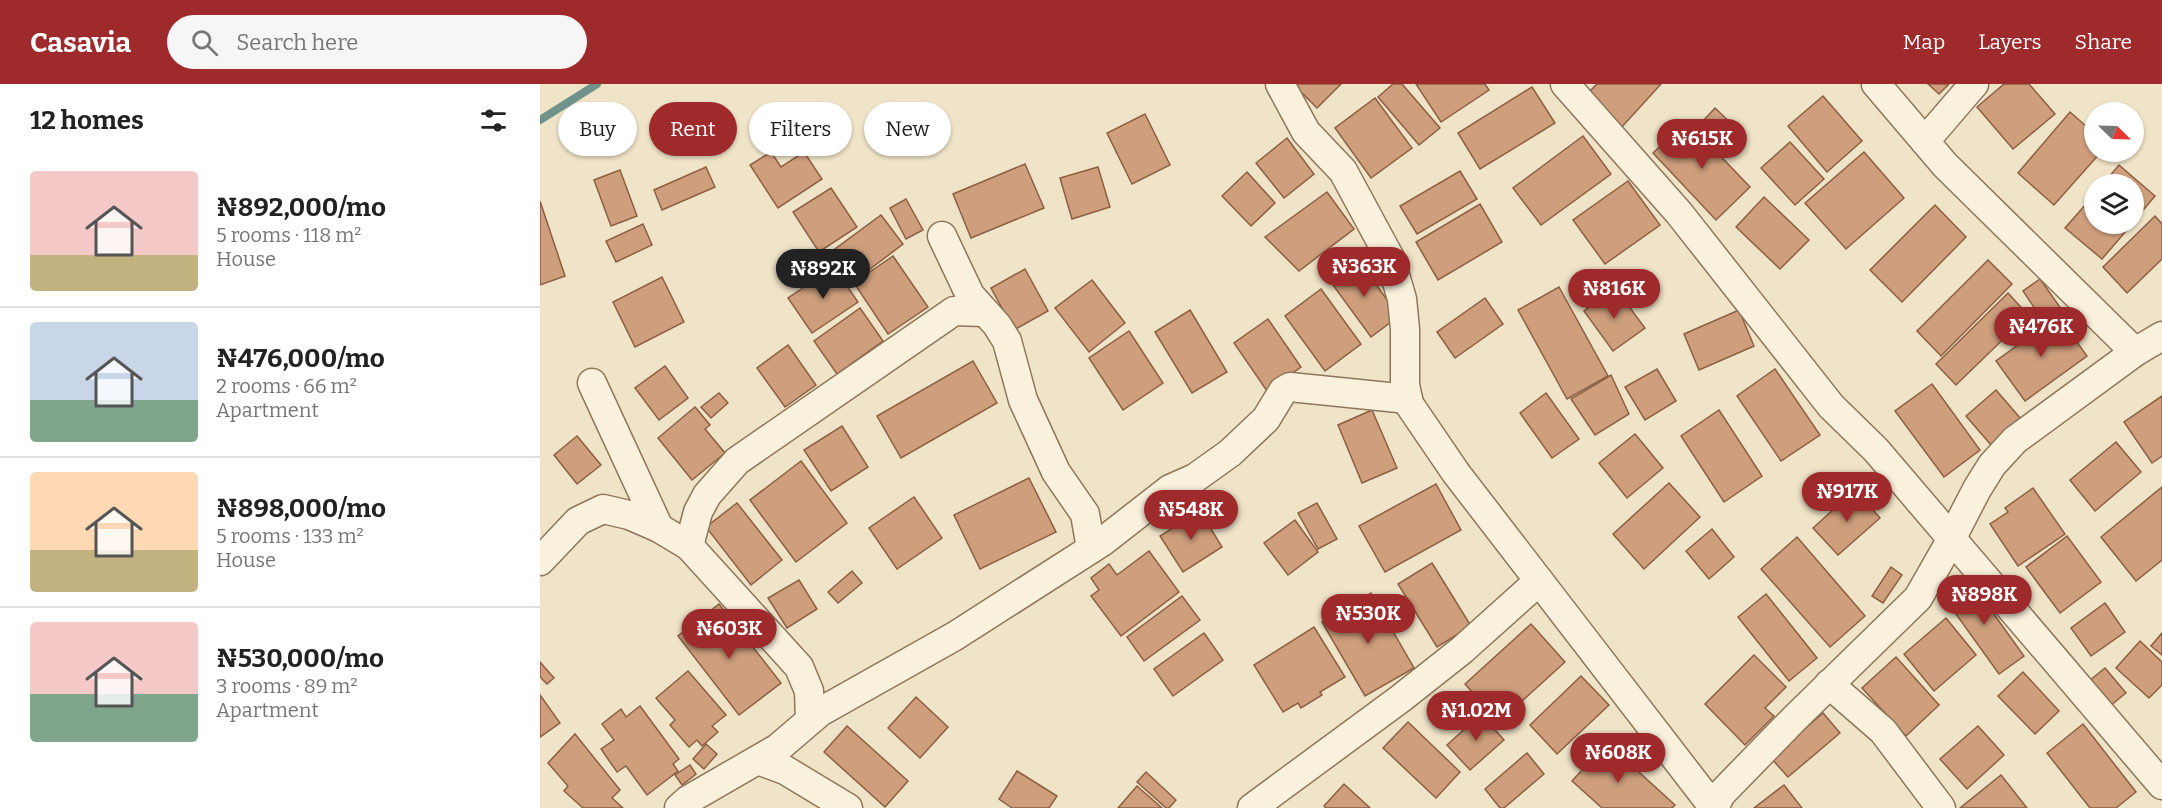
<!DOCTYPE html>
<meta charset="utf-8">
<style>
:root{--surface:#fff;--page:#f6f6f6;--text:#222;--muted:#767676;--line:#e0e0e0;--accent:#9e2a2b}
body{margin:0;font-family:Bitter,serif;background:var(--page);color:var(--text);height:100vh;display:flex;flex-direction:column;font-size:22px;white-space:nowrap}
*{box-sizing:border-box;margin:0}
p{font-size:20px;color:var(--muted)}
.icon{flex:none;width:33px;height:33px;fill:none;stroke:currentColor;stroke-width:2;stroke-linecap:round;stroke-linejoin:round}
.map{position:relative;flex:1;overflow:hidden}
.panel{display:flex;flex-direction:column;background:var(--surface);width:540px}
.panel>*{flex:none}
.top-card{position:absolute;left:18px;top:18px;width:570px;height:54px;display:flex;gap:12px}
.needle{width:39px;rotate:113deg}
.fabs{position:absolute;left:1544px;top:18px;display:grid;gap:12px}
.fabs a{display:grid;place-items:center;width:60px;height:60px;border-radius:50%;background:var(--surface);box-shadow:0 2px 4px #0004;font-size:30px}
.price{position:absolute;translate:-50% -51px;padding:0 14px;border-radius:21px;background:var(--accent);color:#fff;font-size:20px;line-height:39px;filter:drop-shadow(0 2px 3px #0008)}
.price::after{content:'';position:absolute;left:50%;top:36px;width:18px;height:14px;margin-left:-9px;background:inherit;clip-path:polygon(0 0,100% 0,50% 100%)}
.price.selected{background:#222;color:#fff}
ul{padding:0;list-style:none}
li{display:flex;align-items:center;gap:18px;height:150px;padding:0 30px}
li+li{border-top:2px solid var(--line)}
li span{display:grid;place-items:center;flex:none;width:168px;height:120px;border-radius:6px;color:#555}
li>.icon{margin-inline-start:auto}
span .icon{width:72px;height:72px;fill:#fffc;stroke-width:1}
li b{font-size:26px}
h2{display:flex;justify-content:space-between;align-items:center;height:72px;padding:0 30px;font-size:26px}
.chip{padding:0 21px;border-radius:27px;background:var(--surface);box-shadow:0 2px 4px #0004;font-size:21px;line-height:54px}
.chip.selected{background:var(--accent);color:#fff}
header{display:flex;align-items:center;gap:36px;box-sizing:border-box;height:84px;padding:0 30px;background:var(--accent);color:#fff}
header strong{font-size:28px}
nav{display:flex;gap:33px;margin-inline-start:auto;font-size:21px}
.search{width:420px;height:54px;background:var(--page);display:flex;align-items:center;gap:15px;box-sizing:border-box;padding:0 21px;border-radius:33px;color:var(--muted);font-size:22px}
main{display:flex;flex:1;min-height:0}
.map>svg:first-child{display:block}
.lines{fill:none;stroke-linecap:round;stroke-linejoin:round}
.stream{stroke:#6f938a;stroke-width:8}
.building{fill:#cf9f7d;stroke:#8d5f41;stroke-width:1.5}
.street-casing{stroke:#8d765c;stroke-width:31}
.street{stroke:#faf1dc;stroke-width:28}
</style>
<header>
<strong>Casavia</strong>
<div class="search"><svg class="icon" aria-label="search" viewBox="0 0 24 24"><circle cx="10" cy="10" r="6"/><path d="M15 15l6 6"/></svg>Search here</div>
<nav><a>Map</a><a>Layers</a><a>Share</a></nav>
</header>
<main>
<section class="panel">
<h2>12 homes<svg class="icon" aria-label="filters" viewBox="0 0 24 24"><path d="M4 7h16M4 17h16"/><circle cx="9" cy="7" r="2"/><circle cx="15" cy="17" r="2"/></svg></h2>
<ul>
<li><span style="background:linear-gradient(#f6c9c9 70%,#c2b280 0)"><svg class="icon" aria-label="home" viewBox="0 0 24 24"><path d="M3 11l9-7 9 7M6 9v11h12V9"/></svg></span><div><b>₦892,000/mo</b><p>5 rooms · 118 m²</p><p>House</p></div></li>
<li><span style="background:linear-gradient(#c9d6e8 65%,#7fa58c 0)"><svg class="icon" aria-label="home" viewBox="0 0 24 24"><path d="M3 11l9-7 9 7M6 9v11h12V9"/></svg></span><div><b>₦476,000/mo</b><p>2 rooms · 66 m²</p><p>Apartment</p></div></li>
<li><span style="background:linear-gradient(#ffd9b3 65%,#c2b280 0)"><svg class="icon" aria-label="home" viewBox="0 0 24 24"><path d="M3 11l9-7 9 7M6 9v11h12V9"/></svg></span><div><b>₦898,000/mo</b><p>5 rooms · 133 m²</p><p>House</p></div></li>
<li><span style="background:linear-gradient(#f6c9c9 60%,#7fa58c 0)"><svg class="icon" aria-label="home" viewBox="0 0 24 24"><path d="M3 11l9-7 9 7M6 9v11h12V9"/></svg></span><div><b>₦530,000/mo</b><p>3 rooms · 89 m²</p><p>Apartment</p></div></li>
</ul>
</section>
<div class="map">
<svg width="1622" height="724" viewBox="0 0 1622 724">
<rect width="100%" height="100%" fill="#f0e4c8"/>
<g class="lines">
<polyline class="stream" points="0,36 57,0"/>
</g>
<g class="building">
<polygon points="753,0 801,0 777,24"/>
<polygon points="853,0 862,0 900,44 879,61 838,13"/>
<polygon points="876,0 945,0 949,6 901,38"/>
<polygon points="1057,0 1121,0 1081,44 1046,11"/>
<polygon points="1388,0 1409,0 1399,10"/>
<polygon points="1464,0 1489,0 1515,30 1473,65 1437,23"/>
<polygon points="992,3 1015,39 940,85 918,49"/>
<polygon points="1283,12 1322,57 1287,88 1248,42"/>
<polygon points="835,14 872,64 831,94 795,44"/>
<polygon points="1175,24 1199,47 1187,60 1163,37"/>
<polygon points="1530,28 1554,49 1554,68 1561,68 1514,121 1478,89"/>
<polygon points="605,30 630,81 592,100 567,49"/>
<polygon points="1147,37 1210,103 1176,136 1113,69"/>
<polygon points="1043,52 1071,90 1001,141 973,104"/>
<polygon points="747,54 774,90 744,114 716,79"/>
<polygon points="1250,58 1284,95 1255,121 1221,84"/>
<polygon points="231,68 241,83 264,68 282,95 238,124 210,81"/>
<polygon points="1324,68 1364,114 1306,165 1265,119"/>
<polygon points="485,80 504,124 431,154 413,110"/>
<polygon points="1579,81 1615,112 1593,138 1593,100 1563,100"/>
<polygon points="166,83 175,103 122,126 114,106"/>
<polygon points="558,83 570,123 532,135 520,94"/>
<polygon points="80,86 97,132 71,142 54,96"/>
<polygon points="920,87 937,115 877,150 860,122"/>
<polygon points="707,88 735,119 711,142 682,112"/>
<polygon points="1088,97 1120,141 1065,180 1033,136"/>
<polygon points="291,104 317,143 279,168 253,128"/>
<polygon points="787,108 814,145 759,187 725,153"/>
<polygon points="1554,111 1554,140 1592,140 1562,175 1525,144"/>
<polygon points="1224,113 1269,156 1240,185 1196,143"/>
<polygon points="366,115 383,146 366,155 350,124"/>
<polygon points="0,117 25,192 0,201"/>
<polygon points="940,120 962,158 898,196 876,158"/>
<polygon points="1395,121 1426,153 1362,218 1330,186"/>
<polygon points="341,131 363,160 317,195 295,165"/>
<polygon points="1615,132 1622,140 1622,175 1587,209 1563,183"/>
<polygon points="103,140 112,161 76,178 66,157"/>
<polygon points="353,172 388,223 348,250 314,199"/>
<polygon points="818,176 859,232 831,253 790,197"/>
<polygon points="1448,176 1472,200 1401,272 1377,247"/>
<polygon points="294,183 318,218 272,249 248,214"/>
<polygon points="485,185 508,227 474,246 451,204"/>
<polygon points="122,193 144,238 95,263 73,218"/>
<polygon points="1500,195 1522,226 1504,238 1483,207"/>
<polygon points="552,196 585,239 549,268 515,224"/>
<polygon points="1019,203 1068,292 1027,315 978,226"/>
<polygon points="781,205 821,260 785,287 745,232"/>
<polygon points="1076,205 1105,244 1073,267 1044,227"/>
<polygon points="1468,209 1488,231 1416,301 1396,280"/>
<polygon points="945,214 963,240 915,274 897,248"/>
<polygon points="320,224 343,257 297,290 274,257"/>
<polygon points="650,226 687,288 652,309 615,248"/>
<polygon points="1199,226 1214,262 1159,286 1144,250"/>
<polygon points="1518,232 1547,272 1485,317 1456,277"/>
<polygon points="728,235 761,283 727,307 694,259"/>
<polygon points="589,247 623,299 583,326 549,274"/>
<polygon points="248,261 276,301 245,323 217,284"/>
<polygon points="433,277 457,319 361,374 337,332"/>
<polygon points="125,282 148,314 119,336 95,304"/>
<polygon points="1117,285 1136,317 1105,336 1085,303"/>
<polygon points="1235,285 1280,351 1241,377 1197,312"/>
<polygon points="1071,291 1089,330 1055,351 1031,315"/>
<polygon points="1392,300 1440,366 1404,393 1355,327"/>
<polygon points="1456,306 1481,335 1451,361 1426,332"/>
<polygon points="179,309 188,319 171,334 161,323"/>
<polygon points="1006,309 1039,355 1012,374 980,329"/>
<polygon points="1622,312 1622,372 1612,379 1584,338"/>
<polygon points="155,323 170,341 165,345 185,369 152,396 118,354"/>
<polygon points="832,326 857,384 822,399 798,341"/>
<polygon points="1179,326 1222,392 1184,418 1141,352"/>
<polygon points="302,342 328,383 291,407 264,366"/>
<polygon points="1095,350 1123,384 1087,414 1059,379"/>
<polygon points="37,352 61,381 37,400 14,371"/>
<polygon points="1576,358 1601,388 1555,427 1530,396"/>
<polygon points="261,377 307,439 256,478 210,416"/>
<polygon points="489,394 516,448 440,485 414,431"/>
<polygon points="1129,399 1160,433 1104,485 1073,450"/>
<polygon points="896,400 921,446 845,488 819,442"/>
<polygon points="1622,403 1622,476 1596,497 1561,453"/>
<polygon points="1493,404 1525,450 1478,482 1450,440 1468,428 1465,424"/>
<polygon points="1315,406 1340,434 1298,471 1273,444"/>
<polygon points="374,413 402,454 357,485 329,444"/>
<polygon points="197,419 242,476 211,501 166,443"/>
<polygon points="777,419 797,455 778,465 758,429"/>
<polygon points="660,427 682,463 643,488 620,452"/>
<polygon points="755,436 778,468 748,491 724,459"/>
<polygon points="1172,445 1194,473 1169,495 1146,467"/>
<polygon points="1527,452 1561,498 1520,529 1486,483"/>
<polygon points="1257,453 1325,532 1290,563 1221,485"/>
<polygon points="609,467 639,508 581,552 551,512 559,506 551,494 569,480 577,491"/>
<polygon points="892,479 931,542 897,563 858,500"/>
<polygon points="1351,483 1362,491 1343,519 1332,512"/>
<polygon points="312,487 322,499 298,519 288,508"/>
<polygon points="1428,494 1484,572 1459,590 1403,512"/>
<polygon points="259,496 277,525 247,544 228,514"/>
<polygon points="831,509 874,584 825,612 782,538"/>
<polygon points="1226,510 1277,574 1249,597 1198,533"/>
<polygon points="642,512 660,536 604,577 587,553"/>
<polygon points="1565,519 1585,548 1551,572 1531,544"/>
<polygon points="179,520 241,599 199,631 138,552"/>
<polygon points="1406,534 1436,571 1394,607 1364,570"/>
<polygon points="991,540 1025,578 959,638 925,600"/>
<polygon points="774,543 805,593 780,608 782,611 761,624 758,619 743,628 714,581"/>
<polygon points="664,549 683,576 633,612 614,585"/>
<polygon points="1622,549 1622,571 1611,562"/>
<polygon points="1600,557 1622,578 1622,601 1609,614 1576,584"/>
<polygon points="1214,571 1246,603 1225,624 1234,632 1205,661 1165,620"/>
<polygon points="1356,573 1399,621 1366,652 1322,604"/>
<polygon points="0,578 14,594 7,600 0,593"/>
<polygon points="1565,584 1586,609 1570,622 1549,597"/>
<polygon points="148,587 186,631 172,642 178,648 162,662 157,656 149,663 130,641 135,636 116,614"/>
<polygon points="1483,588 1519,627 1495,650 1458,612"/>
<polygon points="1041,592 1069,621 1017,670 990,641"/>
<polygon points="0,611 20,639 0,653"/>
<polygon points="376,613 408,643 380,674 348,644"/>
<polygon points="100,622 139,675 133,680 138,687 107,711 86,682 77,688 61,665 74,656 62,640 81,625 86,633"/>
<polygon points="1283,629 1300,649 1248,693 1231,674"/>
<polygon points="941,630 964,656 930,686 907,661"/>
<polygon points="868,638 920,688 896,714 843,664"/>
<polygon points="1543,640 1596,708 1576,724 1550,724 1507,669"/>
<polygon points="307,642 368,697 345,723 284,668"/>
<polygon points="1438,642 1464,671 1427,705 1400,675"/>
<polygon points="35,650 80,706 72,714 83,724 43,724 24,707 28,702 8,679"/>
<polygon points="1067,659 1135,721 1132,724 1062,724 1032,697"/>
<polygon points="166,660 177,670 164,685 153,675"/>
<polygon points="987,669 1004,690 964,724 960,724 945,705"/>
<polygon points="150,681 156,690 142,701 135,691"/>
<polygon points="477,687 517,712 509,724 472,724 459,715"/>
<polygon points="606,688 636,716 629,724 626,724 597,698"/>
<polygon points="1461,691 1487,724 1420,724"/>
<polygon points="804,700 830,724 786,724 784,722"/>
<polygon points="1244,701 1262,724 1214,724"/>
<polygon points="597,702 622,724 578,724"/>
</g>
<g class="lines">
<defs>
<g id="street">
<polyline points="740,0 766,48 803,87 850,174 862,215 865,245 865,301 869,320 916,389 1174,724"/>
<polyline points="1025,0 1139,129 1291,322 1336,366 1622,701"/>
<polyline points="1336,0 1405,81 1595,268"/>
<polyline points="1385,57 1434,0"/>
<polyline points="402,152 430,211 457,241 467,257 483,316 516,388 545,430 551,465"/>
<polyline points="52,299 119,444"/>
<polyline points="149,462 158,428 167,411 197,377 414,227 444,228"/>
<polyline points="0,477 38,437 63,425 89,431 119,444 149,462 259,583 269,607 270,636"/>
<polyline points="1289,600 1343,647 1401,724"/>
<polyline points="218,676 245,686 308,724"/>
<polyline points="139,724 148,716 238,664 280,628 415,552 562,458 630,405 655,394 690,369 726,335 743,307 750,303 868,315"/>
<polyline points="712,724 860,615 922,566 999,497"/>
<polyline points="1174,724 1181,710 1255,634 1378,514 1406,465 1437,405 1452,381 1475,356 1595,268 1622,252"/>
</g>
</defs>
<use href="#street" class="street-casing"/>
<use href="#street" class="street"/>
</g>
</svg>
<div class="fabs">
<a><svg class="needle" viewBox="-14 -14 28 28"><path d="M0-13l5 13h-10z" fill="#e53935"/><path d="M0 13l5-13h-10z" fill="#767676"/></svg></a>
<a><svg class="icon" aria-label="layers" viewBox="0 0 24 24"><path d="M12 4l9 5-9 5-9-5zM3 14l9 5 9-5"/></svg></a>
</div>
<b class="price" style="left:1162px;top:86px">₦615K</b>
<b class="price" style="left:824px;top:214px">₦363K</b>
<b class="price selected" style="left:283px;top:216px">₦892K</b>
<b class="price" style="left:1074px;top:236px">₦816K</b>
<b class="price" style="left:1501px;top:274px">₦476K</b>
<b class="price" style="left:1307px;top:439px">₦917K</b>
<b class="price" style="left:651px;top:457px">₦548K</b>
<b class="price" style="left:1444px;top:542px">₦898K</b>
<b class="price" style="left:828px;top:561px">₦530K</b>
<b class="price" style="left:189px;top:576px">₦603K</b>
<b class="price" style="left:936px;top:658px">₦1.02M</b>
<b class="price" style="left:1078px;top:700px">₦608K</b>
<div class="top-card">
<a class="chip">Buy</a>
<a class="chip selected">Rent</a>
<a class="chip">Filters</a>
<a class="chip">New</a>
</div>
</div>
</main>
